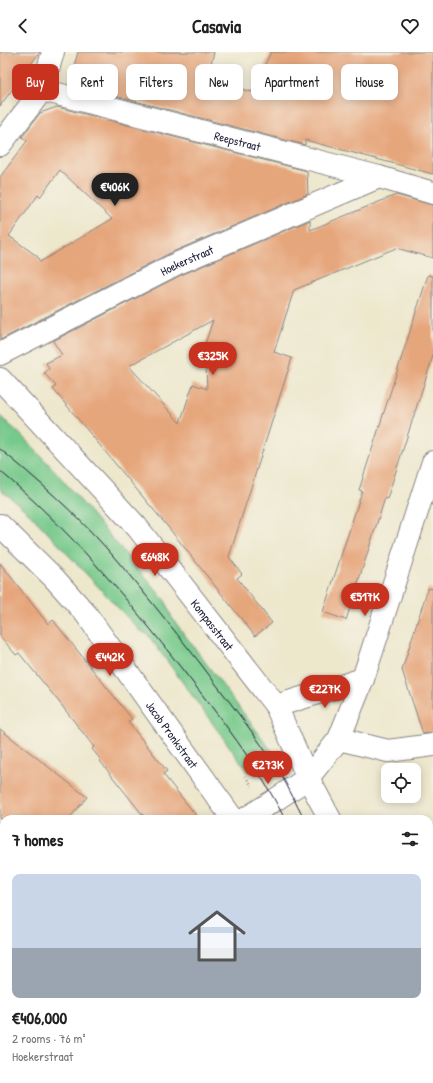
<!DOCTYPE html>
<meta charset="utf-8">
<style>
:root{--surface:#fff;--page:#f6f6f6;--text:#222;--muted:#767676;--line:#e0e0e0;--accent:#c8321e}
body{margin:0;font-family:"Patrick Hand",sans-serif;background:var(--page);color:var(--text);height:100vh;display:flex;flex-direction:column;font-size:15px;white-space:nowrap}
*{box-sizing:border-box;margin:0}
p{font-size:13px;color:var(--muted)}
.icon{flex:none;width:22px;height:22px;fill:none;stroke:currentColor;stroke-width:2;stroke-linecap:round;stroke-linejoin:round}
.map{position:relative;flex:1;overflow:hidden}
.panel{position:absolute;left:0px;top:763px;width:433px;height:268px;display:flex;flex-direction:column;background:var(--surface);border-radius:12px 12px 0 0;box-shadow:0 2px 10px #0003}
.panel>*{flex:none}
.banner{position:absolute;left:12px;top:12px;width:409px;height:36px;display:flex;gap:8px}
.tools{position:absolute;left:381px;top:711px;display:grid;gap:8px}
.tools a{display:grid;place-items:center;width:40px;height:40px;border-radius:8px;background:var(--surface);box-shadow:0 2px 10px #0003;font-size:20px}
.price{position:absolute;translate:-50% -34px;padding:0 9px;border-radius:14px;background:var(--accent);color:#fff;font-size:13px;line-height:26px;filter:drop-shadow(0 1px 2px #0008)}
.price::after{content:'';position:absolute;left:50%;top:24px;width:12px;height:9px;margin-left:-6px;background:inherit;clip-path:polygon(0 0,100% 0,50% 100%)}
.price.current{background:#222;color:#fff}
ul{padding:0;list-style:none}
li{display:grid;align-content:center;gap:8px;height:212px;padding:0 12px}
li+li{border-top:1px solid var(--line)}
li span{display:grid;place-items:center;height:124px;border-radius:8px;color:#555}
li>.icon{margin-inline-start:auto}
span .icon{width:72px;height:72px;fill:#fffc;stroke-width:1}
li b{font-size:17px}
h2{display:flex;justify-content:space-between;align-items:center;height:48px;padding:0 12px;font-size:17px}
.chip{padding:0 14px;border-radius:8px;background:var(--surface);box-shadow:0 2px 10px #0003;font-size:14px;line-height:36px}
.chip.current{background:var(--accent);color:#fff}
header{display:flex;justify-content:space-between;align-items:center;height:52px;padding:0 12px;background:var(--surface);font-size:18px;font-weight:700}
.map>svg:first-child{display:block}
.green{fill:#76c98b;stroke:#4c7663}
.building{fill:#e6a67b;fill-rule:evenodd}
.lines{fill:none;stroke-linecap:round;stroke-linejoin:round}
.minor-casing{stroke:#888484;stroke-width:24}
.path{stroke:#888484;stroke-width:2.5;stroke-dasharray:1 3;stroke-linecap:butt}
.minor{stroke:#fff;stroke-width:22}
.tram{stroke:#22223b;stroke-width:1}
.labels{text-anchor:middle;dominant-baseline:central;stroke-width:4;stroke-linejoin:round;paint-order:stroke}
.street-label{font-size:12px;fill:#22223b;stroke:#f7f3e8}
</style>
<header><svg class="icon" aria-label="back" viewBox="0 0 24 24"><path d="M15 5l-7 7 7 7"/></svg>Casavia<svg class="icon" aria-label="heart" viewBox="0 0 24 24"><path d="M12 20l-8-8c-3-5 5-10 8-4 3-6 11-1 8 4z"/></svg></header>
<div class="map">
<svg width="433" height="1031" viewBox="0 0 433 1031">
<rect width="100%" height="100%" fill="#f7f3e8"/>
<filter id="ink" filterUnits="userSpaceOnUse"><feTurbulence type="fractalNoise" baseFrequency=".025" numOctaves="2"/><feDisplacementMap in="SourceGraphic" scale="8" xChannelSelector="R" yChannelSelector="G"/><feConvolveMatrix kernelMatrix="1 2 1 2 8 2 1 2 1" color-interpolation-filters="sRGB"/></filter>
<filter id="wash" filterUnits="userSpaceOnUse"><feTurbulence type="fractalNoise" baseFrequency=".012" numOctaves="4" result="noise"/><feDisplacementMap in="SourceGraphic" scale="16" xChannelSelector="R" yChannelSelector="G"/><feGaussianBlur stdDeviation="0.9" result="paint"/><feColorMatrix in="noise" values="0 0 0 0 0 0 0 0 0 0 0 0 0 0 0 0 0 1.4 0 .05"/><feComposite in="paint" operator="in"/></filter>
<g filter="url(#wash)">
<rect width="100%" height="100%" fill="#ede7cc"/>
<g class="green">
<polygon points="0,364 21,383 56,420 166,550 172,566 274,702 248,720 148,583 139,578 30,462 0,437"/>
<polygon points="429,992 433,998 433,1031 430,1031 428,1027 429,1027"/>
</g>
<g id="blocks">
<g class="building">
<polygon points="0,0 40,0 0,54"/>
<polygon points="78,0 214,0 207,28 252,40 271,0 433,0 433,122 305,88 305,93 69,32"/>
<path d="M57 55 307 119 308 142 170 201 0 288V125L27 89 22 85 40 61ZM60 118 112 167 40 210 37 204 9 184 38 143 40 145Z"/>
<path d="M396 143 433 153V206L396 196 294 238 274 300 292 306 229 505 242 522 237 526 272 571 255 584 168 475 53 337 56 334 44 321 49 317 46 311 62 303 53 289 181 223 310 168V178ZM213 268 205 292 207 337 193 332 180 371 129 314Z"/>
<polygon points="428,223 433,224 433,304 396,419 387,447 385,446 346,568 323,560 362,439 359,438"/>
<polygon points="0,511 48,572 53,568 132,667 128,670 167,719 163,722 199,767 146,767 100,709 101,708 92,697 94,695 59,650 19,601 16,603 0,584"/>
<polygon points="428,536 433,537 433,681 423,682 402,618"/>
<polygon points="0,677 87,745 69,767 0,767"/>
</g>
</g>
</g>
<g filter="url(#ink)">
<use href="#blocks" fill-opacity="0" stroke="#888484" stroke-width="1"/>
<g class="lines">
<defs>
<g id="minor">
<path id="s1" d="M42 38 379 125 433 141"/>
<polyline points="0,93 42,38 53,0"/>
<path id="s2" d="M0 302 176 212 379 125"/>
<path id="s3" d="M0 327 137 475 276 654 308 726 330 767"/>
<path id="s4" d="M0 473 54 526 86 562 233 767"/>
<polyline points="276,654 363,627"/>
<polyline points="339,687 388,699 433,693"/>
<polyline points="245,767 275,748 308,726 339,687 363,627 433,410"/>
<polyline points="0,796 4,798"/>
<polyline points="429,934 433,941"/>
<polyline points="338,1027 339,1031"/>
<polyline points="54,1031 56,1027"/>
</g>
</defs>
<use href="#minor" class="minor-casing"/>
<polyline class="path" points="245,724 252,734"/>
<use href="#minor" class="minor"/>
<g class="tram">
<path d="M0 397C38 428 75 461 108 498 140 535 170 573 200 611 227 647 256 683 280 721 289 736 296 752 304 767"/>
<path d="M0 419C69 477 127 546 182 617 220 665 257 712 285 767"/>
<polyline points="388,1027 389,1031"/>
<polyline points="405,1027 407,1031"/>
</g>
</g>
</g>
<g class="labels">
<g class="street-label">
<text stroke="none"><textPath href="#s1" startOffset="202">Reepstraat</textPath></text>
<text stroke="none"><textPath href="#s2" startOffset="209">Hoekerstraat</textPath></text>
<text stroke="none"><textPath href="#s3" startOffset="325">Kompasstraat</textPath></text>
<text stroke="none"><textPath href="#s4" startOffset="272">Jacob Pronkstraat</textPath></text>
</g>
</g>
</svg>
<div class="tools">
<a><svg class="icon" aria-label="locate" viewBox="0 0 24 24"><circle cx="12" cy="12" r="6"/><path d="M12 2v4M12 18v4M2 12h4M18 12h4"/></svg></a>
</div>
<b class="price current" style="left:115px;top:155px">€406K</b>
<b class="price" style="left:213px;top:324px">€325K</b>
<b class="price" style="left:155px;top:525px">€648K</b>
<b class="price" style="left:365px;top:565px">€517K</b>
<b class="price" style="left:110px;top:625px">€442K</b>
<b class="price" style="left:325px;top:657px">€227K</b>
<b class="price" style="left:268px;top:733px">€273K</b>
<div class="banner">
<a class="chip current">Buy</a>
<a class="chip">Rent</a>
<a class="chip">Filters</a>
<a class="chip">New</a>
<a class="chip">Apartment</a>
<a class="chip">House</a>
</div>
<section class="panel">
<h2>7 homes<svg class="icon" aria-label="filters" viewBox="0 0 24 24"><path d="M4 7h16M4 17h16"/><circle cx="9" cy="7" r="2"/><circle cx="15" cy="17" r="2"/></svg></h2>
<ul>
<li><span style="background:linear-gradient(#c9d6e8 60%,#9aa5b1 0)"><svg class="icon" aria-label="home" viewBox="0 0 24 24"><path d="M3 11l9-7 9 7M6 9v11h12V9"/></svg></span><div><b>€406,000</b><p>2 rooms · 76 m²</p><p>Hoekerstraat</p></div></li>
</ul>
</section>
</div>
